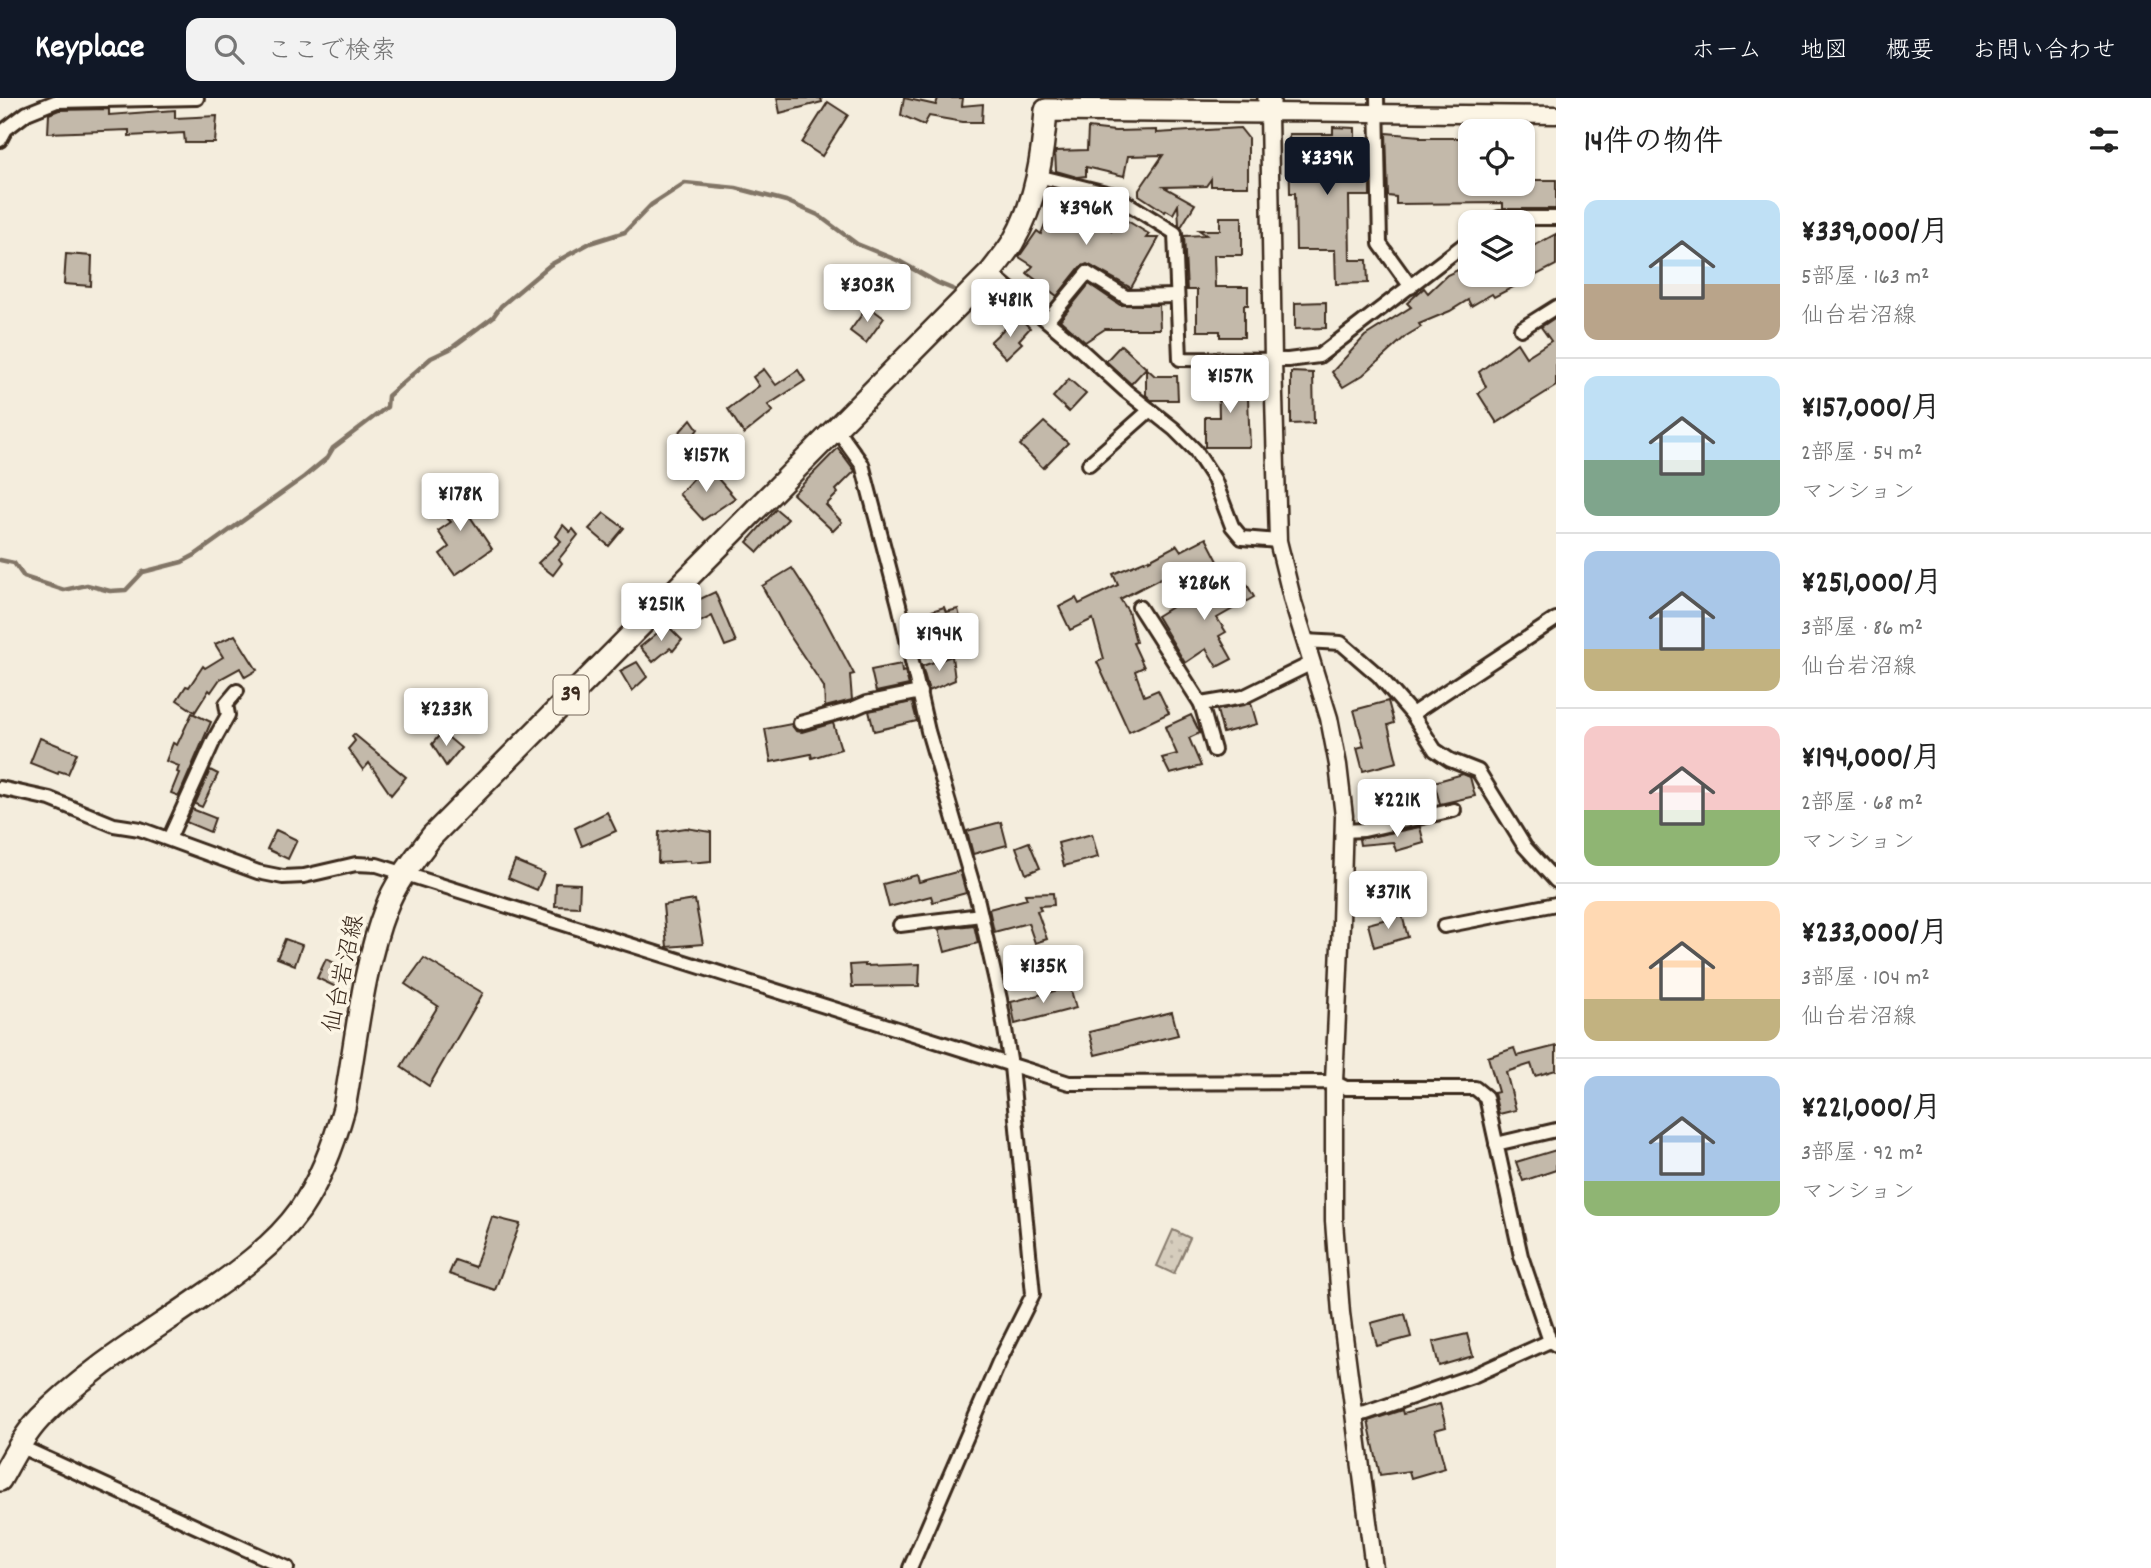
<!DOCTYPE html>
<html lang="ja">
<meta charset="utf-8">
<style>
:root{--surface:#fff;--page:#f2f2f2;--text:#222;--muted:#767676;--line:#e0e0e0;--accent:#111827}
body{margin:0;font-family:Dekko,"Klee One",sans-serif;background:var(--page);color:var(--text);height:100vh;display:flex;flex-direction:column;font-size:26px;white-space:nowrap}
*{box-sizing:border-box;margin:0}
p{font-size:23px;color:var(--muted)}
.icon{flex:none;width:38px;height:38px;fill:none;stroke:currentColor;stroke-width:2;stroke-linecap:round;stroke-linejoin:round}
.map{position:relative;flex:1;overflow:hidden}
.details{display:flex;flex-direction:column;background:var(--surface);width:595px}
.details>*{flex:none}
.buttons{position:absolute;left:1458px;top:21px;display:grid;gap:14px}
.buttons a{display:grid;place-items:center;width:77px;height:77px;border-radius:14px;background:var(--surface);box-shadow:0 2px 5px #0004;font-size:35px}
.price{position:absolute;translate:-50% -60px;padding:0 16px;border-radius:7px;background:#fff;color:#222;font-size:23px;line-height:46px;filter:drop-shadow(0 2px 4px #0008)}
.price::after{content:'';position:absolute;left:50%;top:42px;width:21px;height:16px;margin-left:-10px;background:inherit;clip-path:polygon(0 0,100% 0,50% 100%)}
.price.on{background:var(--accent);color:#fff}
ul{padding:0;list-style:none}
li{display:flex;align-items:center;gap:21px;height:175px;padding:0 28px}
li+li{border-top:2px solid var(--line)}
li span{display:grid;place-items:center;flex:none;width:196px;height:140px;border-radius:14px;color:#555}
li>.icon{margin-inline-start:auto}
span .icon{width:84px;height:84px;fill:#fffc;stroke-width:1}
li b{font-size:30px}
h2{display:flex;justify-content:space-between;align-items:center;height:84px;padding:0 28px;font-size:30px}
header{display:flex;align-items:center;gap:42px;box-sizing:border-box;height:98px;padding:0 35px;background:var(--accent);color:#fff}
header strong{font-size:33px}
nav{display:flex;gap:38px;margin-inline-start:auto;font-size:24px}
.search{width:490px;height:63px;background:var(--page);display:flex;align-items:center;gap:18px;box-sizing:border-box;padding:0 24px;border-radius:14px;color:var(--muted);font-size:26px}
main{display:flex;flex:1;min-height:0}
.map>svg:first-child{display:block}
.grass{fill:url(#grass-dots);stroke:#887c6e;stroke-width:2}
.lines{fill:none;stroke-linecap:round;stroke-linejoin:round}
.stream{stroke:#817466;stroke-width:4.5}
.building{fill:#c3b9aa;stroke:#3b2a1e;stroke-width:2}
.minor-casing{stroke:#3b2a1e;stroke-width:18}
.tertiary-casing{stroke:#3b2a1e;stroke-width:21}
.primary-casing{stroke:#3b2a1e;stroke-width:26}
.minor{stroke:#fcf5e5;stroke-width:12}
.tertiary{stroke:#fcf5e5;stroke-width:16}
.primary{stroke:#fcf5e5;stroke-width:21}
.labels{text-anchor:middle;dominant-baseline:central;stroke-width:7;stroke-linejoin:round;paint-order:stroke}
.shield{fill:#fcf5e5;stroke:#75675a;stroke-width:2}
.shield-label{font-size:23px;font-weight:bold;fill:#3b2a1e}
.street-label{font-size:24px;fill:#3b2a1e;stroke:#fcf5e5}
</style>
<header>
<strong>Keyplace</strong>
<div class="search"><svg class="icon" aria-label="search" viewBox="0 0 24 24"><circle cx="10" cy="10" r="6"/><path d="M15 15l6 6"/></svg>ここで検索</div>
<nav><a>ホーム</a><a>地図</a><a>概要</a><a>お問い合わせ</a></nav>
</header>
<main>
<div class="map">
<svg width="1556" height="1470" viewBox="0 0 1556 1470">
<defs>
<pattern id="grass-dots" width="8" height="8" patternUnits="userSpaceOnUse" patternTransform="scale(1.75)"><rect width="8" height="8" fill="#d6cdbd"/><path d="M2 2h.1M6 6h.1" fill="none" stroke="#b9b0a2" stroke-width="1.8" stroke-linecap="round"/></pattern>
</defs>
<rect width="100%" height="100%" fill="#f4eddd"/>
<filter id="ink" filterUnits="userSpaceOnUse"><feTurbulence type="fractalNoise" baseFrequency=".0143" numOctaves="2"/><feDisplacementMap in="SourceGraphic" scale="14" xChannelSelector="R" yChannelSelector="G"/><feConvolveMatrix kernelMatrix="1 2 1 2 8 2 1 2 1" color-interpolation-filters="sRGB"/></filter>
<g filter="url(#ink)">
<polygon class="grass" points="1173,1132 1190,1140 1174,1176 1157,1168"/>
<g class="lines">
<polyline class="stream" points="0,462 14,465 24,479 64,492 87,487 110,493 126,492 143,474 182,464 195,457 304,379 327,360 333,350 387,309 388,298 431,260 450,251 493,219 501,208 550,167 590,145 625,134 651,107 685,85 736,90 786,103 818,117 857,146 899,163 938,185 955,192"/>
</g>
<g class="building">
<polygon points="777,0 821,0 822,4 780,15"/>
<polygon points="904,0 936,7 938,0 963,0 962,8 983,6 982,24 963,24 929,18 924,27 901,17"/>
<polygon points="828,4 848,17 822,58 802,45"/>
<polygon points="109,11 109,17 175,12 175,20 217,18 215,45 185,45 184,35 129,38 129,32 48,35 49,16 59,12"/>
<polygon points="1333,29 1355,30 1355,79 1370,80 1370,98 1349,98 1350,162 1367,162 1368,185 1336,186 1335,152 1296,152 1295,95 1290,95 1289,36 1333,36"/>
<polygon points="1088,30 1115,33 1157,32 1157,35 1240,30 1248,40 1248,88 1211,88 1211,81 1206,88 1164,89 1195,106 1181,129 1179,127 1178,107 1173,116 1166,112 1165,114 1139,97 1139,92 1163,57 1128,58 1124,78 1086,69 1086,78 1077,79 1056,73 1055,53 1087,52"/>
<polygon points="1386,35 1420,38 1420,40 1470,40 1470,86 1522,86 1522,82 1556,82 1556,111 1503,111 1503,105 1396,106 1396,99 1388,98"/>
<polygon points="1083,98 1114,118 1111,134 1121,119 1149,136 1146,140 1159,140 1131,190 1087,166 1080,169 1057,198 1027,175 1033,168 1019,159 1037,133 1041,136 1053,106 1073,114"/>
<polygon points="1220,119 1242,119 1242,157 1214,157 1215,189 1248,189 1248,207 1244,207 1244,239 1220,239 1220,233 1197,233 1197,192 1187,192 1184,138 1206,137 1199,132 1220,132"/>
<polygon points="1556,136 1556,167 1494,199 1492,196 1471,208 1468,202 1450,213 1419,226 1421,229 1406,238 1363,277 1343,289 1332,274 1365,238 1411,209 1407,205 1424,190 1428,195 1447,177 1470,166 1470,177 1522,177 1522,154"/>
<polygon points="66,156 92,158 91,188 64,186"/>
<polygon points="1089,186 1120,207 1159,207 1160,231 1105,231 1085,244 1060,222"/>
<polygon points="1326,204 1326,230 1295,231 1295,205"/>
<polygon points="868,208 884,220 866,245 850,233"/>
<polygon points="1556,219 1556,288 1497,325 1478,295 1486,289 1479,274 1517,245 1526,259 1551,243 1541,229"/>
<polygon points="1021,221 1030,230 1019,242 1022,245 1006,260 990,244 1006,229 1010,233"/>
<polygon points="1121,247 1155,278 1177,278 1178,302 1151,302 1146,297 1146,270 1131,286 1106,263"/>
<polygon points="764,271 776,287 798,272 805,283 768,307 773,313 744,336 728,311 759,288 753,279"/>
<polygon points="1291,274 1313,275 1314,325 1291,326"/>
<polygon points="1247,276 1250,349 1205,349 1205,319 1219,319 1218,277"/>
<polygon points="1069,281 1086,296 1069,314 1053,299"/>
<polygon points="691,321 698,331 687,346 677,337"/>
<polygon points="1044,324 1068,345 1043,370 1020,347"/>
<polygon points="838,350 855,373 836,392 838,395 826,407 842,424 833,433 793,396"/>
<polygon points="706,367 735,400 703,422 679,396"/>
<polygon points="453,387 469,402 463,408 492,451 455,477 440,456 449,449 438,433 451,424 434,408"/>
<polygon points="776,411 788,421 758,454 747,444"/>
<polygon points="604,415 624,430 609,448 589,431"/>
<polygon points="563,427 570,434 573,431 578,437 559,461 562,465 553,477 538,465 561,443 556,438"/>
<polygon points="1206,440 1218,463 1197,475 1194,469 1164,485 1161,480 1120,501 1128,513 1136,544 1133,545 1144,569 1135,573 1144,598 1158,592 1169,615 1129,634 1097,564 1104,561 1093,521 1070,532 1059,509 1076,500 1079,506 1118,487 1113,476 1149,461 1149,462 1177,447 1181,453"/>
<polygon points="792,470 822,516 854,576 850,577 852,602 825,609 824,589 788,535 762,488"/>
<polygon points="1242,478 1254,499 1217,520 1226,534 1219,538 1232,561 1217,569 1206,551 1185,565 1157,518 1190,498 1194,505"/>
<polygon points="715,494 736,544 725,548 712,518 694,527 685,508"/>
<polygon points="944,509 946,514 958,511 962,528 941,534 942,539 917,545 911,520"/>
<polygon points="667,527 682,542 673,553 670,550 653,564 640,549"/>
<polygon points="235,537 257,572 245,579 240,570 220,581 211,594 209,592 195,614 177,602 186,588 189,589 203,568 205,570 223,559 215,546"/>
<polygon points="952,558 955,582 929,593 922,568"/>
<polygon points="637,564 647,579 632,593 620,573"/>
<polygon points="901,566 902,574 905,573 909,587 876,594 871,572"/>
<polygon points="1388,603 1394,625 1388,627 1397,664 1363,673 1357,650 1364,648 1354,612"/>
<polygon points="912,604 917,623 874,633 869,613"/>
<polygon points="1251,605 1257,626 1223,635 1217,612"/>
<polygon points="192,615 211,624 179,698 171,695 179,675 177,674 179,668 166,663 173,645 177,647"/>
<polygon points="1191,617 1200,635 1189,640 1201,668 1170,676 1162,660 1177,656 1165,629"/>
<polygon points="833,625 841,651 812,660 811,656 771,664 765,631 791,626 796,633 802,634"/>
<polygon points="442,634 461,650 446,668 432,646"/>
<polygon points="354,636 406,679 391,697 369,665 363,672 348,651 355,643 352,638"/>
<polygon points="40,640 77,655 68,676 59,673 58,676 30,665"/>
<polygon points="210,672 218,676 202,709 195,706"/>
<polygon points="1463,676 1470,679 1475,698 1440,706 1434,684"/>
<polygon points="192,711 215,720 210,734 186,724"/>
<polygon points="607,714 616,733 582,748 575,730"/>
<polygon points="1001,724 1007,747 973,756 967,733"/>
<polygon points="1420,729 1424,745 1396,753 1393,744 1360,747 1359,741"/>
<polygon points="686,730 711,734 711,763 690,765 690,763 658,765 659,734"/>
<polygon points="276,732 297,742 288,761 267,751"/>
<polygon points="1092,736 1098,759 1064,768 1058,745"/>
<polygon points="1029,744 1040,770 1026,776 1016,749"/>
<polygon points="515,763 544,775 537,792 508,780"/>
<polygon points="960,773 966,795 933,804 931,798 889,809 883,786 917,777 919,784"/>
<polygon points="556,785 580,786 579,809 555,808"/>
<polygon points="1053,795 1054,807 1039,808 1041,812 1037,813 1047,841 1035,845 1028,825 994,834 989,811 1027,801 1025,796"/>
<polygon points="695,802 703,846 667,849 663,807"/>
<polygon points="1402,817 1408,839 1374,849 1368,826"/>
<polygon points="974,827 978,845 945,854 939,831"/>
<polygon points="285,841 302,847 295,867 277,860"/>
<polygon points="424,860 483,895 429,988 401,969 438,908 405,886"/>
<polygon points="326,861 347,871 338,890 317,880"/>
<polygon points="865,866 865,868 920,866 919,888 852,889 850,867"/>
<polygon points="1070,889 1076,910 1015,926 1011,904"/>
<polygon points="1172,914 1178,937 1095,957 1089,934"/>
<polygon points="1556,948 1556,972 1535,978 1531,966 1506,974 1516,1012 1499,1016 1494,995 1498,994 1488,959 1514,950 1517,958"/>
<polygon points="1556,1052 1556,1072 1523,1083 1516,1064"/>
<polygon points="492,1119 520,1126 495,1192 449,1176 455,1162 475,1169"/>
<polygon points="1405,1216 1411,1239 1377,1248 1371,1225"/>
<polygon points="1467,1236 1473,1258 1439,1268 1433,1244"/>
<polygon points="1440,1306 1446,1329 1435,1332 1445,1370 1411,1380 1409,1373 1380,1377 1368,1323 1402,1312 1403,1316"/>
</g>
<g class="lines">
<defs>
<g id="minor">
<polyline points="1377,0 1380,146 1411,189"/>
<polyline points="0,42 6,31 27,15 57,3 197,0"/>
<polyline points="1038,78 1114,97 1175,135 1180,261 1288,262 1319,258 1470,142"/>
<polyline points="1493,124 1499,120 1556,120"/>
<polyline points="990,175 1070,242 1126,293 1174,331 1195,352 1214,381 1232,428 1242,440 1278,443"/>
<polyline points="1048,222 1087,175 1126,199 1177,198"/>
<polyline points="1521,231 1556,209"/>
<polyline points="836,330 862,366 899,507 928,633 978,804 1000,901 1011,968 1033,1196 999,1264 910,1470"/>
<polyline points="1089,366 1150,312"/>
<polyline points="1139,509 1201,606 1243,599 1312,565"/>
<polyline points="1305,543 1341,545 1379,578 1412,616 1435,652 1450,662 1478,673 1525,749 1556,783"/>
<polyline points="1201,606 1214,652"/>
<polyline points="1412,616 1556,521"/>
<polyline points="800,625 852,611 866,605 920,594"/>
<polyline points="0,690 50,701 114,727 140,731 258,774 283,779 304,778 356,766 377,767 1069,985 1334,984 1346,990 1475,990 1486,999 1521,1158 1550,1243 1556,1247"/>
<polyline points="1343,733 1364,732 1454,712"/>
<polyline points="169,741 214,642 228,617 226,606 237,593"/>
<polyline points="900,827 981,817"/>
<polyline points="1444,828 1556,806"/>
<polyline points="1496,1046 1556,1032"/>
<polyline points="1354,1317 1366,1315 1475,1277 1550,1243"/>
<polyline points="19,1348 287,1470"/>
</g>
<polyline id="tertiary" points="1374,1470 1341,1215 1334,1123 1334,984 1341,825 1344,718 1338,667 1329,620 1293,504 1278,443 1273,262 1269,14 1556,17"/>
<path id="primary" d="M0 1382C12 1361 23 1338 40 1320 87 1272 147 1237 201 1199 236 1175 275 1147 300 1112 321 1081 334 1046 344 1010 356 946 362 871 386 810 396 783 415 761 432 738L990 175C998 165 1006 155 1013 144 1036 105 1043 57 1046 12L1269 14V0"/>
</defs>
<use href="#minor" class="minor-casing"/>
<use href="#tertiary" class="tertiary-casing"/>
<use href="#primary" class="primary-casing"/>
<use href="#minor" class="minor"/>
<use href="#tertiary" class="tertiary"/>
<use href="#primary" class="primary"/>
</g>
</g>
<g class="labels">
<rect class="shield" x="553.5" y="577.5" width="35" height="39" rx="5"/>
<g class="shield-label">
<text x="571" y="597">39</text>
</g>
<g class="street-label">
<text transform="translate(345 876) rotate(-78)">仙台岩沼線</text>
</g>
</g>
</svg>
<div class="buttons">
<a><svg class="icon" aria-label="locate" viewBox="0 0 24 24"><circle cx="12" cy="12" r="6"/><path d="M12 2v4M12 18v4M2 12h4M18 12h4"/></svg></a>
<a><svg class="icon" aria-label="layers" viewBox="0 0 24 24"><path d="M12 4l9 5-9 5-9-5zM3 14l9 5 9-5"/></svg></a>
</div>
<b class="price on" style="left:1327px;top:99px">¥339K</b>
<b class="price" style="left:1086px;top:149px">¥396K</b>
<b class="price" style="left:867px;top:226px">¥303K</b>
<b class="price" style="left:1010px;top:241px">¥481K</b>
<b class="price" style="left:1230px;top:317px">¥157K</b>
<b class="price" style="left:706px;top:396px">¥157K</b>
<b class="price" style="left:460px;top:435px">¥178K</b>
<b class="price" style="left:1204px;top:524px">¥286K</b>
<b class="price" style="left:661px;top:545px">¥251K</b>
<b class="price" style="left:939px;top:575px">¥194K</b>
<b class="price" style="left:446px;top:650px">¥233K</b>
<b class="price" style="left:1397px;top:741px">¥221K</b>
<b class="price" style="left:1388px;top:833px">¥371K</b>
<b class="price" style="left:1043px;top:907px">¥135K</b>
</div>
<section class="details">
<h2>14件の物件<svg class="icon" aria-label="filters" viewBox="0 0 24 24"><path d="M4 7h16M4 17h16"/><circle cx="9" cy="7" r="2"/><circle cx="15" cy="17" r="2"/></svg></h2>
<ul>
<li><span style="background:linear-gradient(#bfe0f5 60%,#b9a48a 0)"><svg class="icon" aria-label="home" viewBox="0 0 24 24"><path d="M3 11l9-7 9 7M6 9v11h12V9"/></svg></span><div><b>¥339,000/月</b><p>5部屋 · 163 m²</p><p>仙台岩沼線</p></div></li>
<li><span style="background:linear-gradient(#bfe0f5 60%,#7fa58c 0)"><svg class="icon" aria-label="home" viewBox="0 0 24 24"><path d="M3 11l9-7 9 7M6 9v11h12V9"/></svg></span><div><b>¥157,000/月</b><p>2部屋 · 54 m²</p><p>マンション</p></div></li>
<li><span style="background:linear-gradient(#a9c7e8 70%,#c2b280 0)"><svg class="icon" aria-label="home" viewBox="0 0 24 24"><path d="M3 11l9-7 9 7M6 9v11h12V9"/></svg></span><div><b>¥251,000/月</b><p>3部屋 · 86 m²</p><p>仙台岩沼線</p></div></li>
<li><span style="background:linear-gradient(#f6c9c9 60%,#8fb573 0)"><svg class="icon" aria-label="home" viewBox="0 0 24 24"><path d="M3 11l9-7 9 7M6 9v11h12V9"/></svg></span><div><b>¥194,000/月</b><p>2部屋 · 68 m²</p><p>マンション</p></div></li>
<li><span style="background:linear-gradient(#ffd9b3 70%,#c2b280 0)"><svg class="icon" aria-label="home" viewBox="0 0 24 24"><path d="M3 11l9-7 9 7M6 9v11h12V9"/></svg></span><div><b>¥233,000/月</b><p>3部屋 · 104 m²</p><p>仙台岩沼線</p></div></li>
<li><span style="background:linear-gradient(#a9c7e8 75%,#8fb573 0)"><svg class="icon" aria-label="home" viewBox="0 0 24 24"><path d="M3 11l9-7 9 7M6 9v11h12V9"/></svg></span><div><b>¥221,000/月</b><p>3部屋 · 92 m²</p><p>マンション</p></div></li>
</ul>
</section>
</main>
